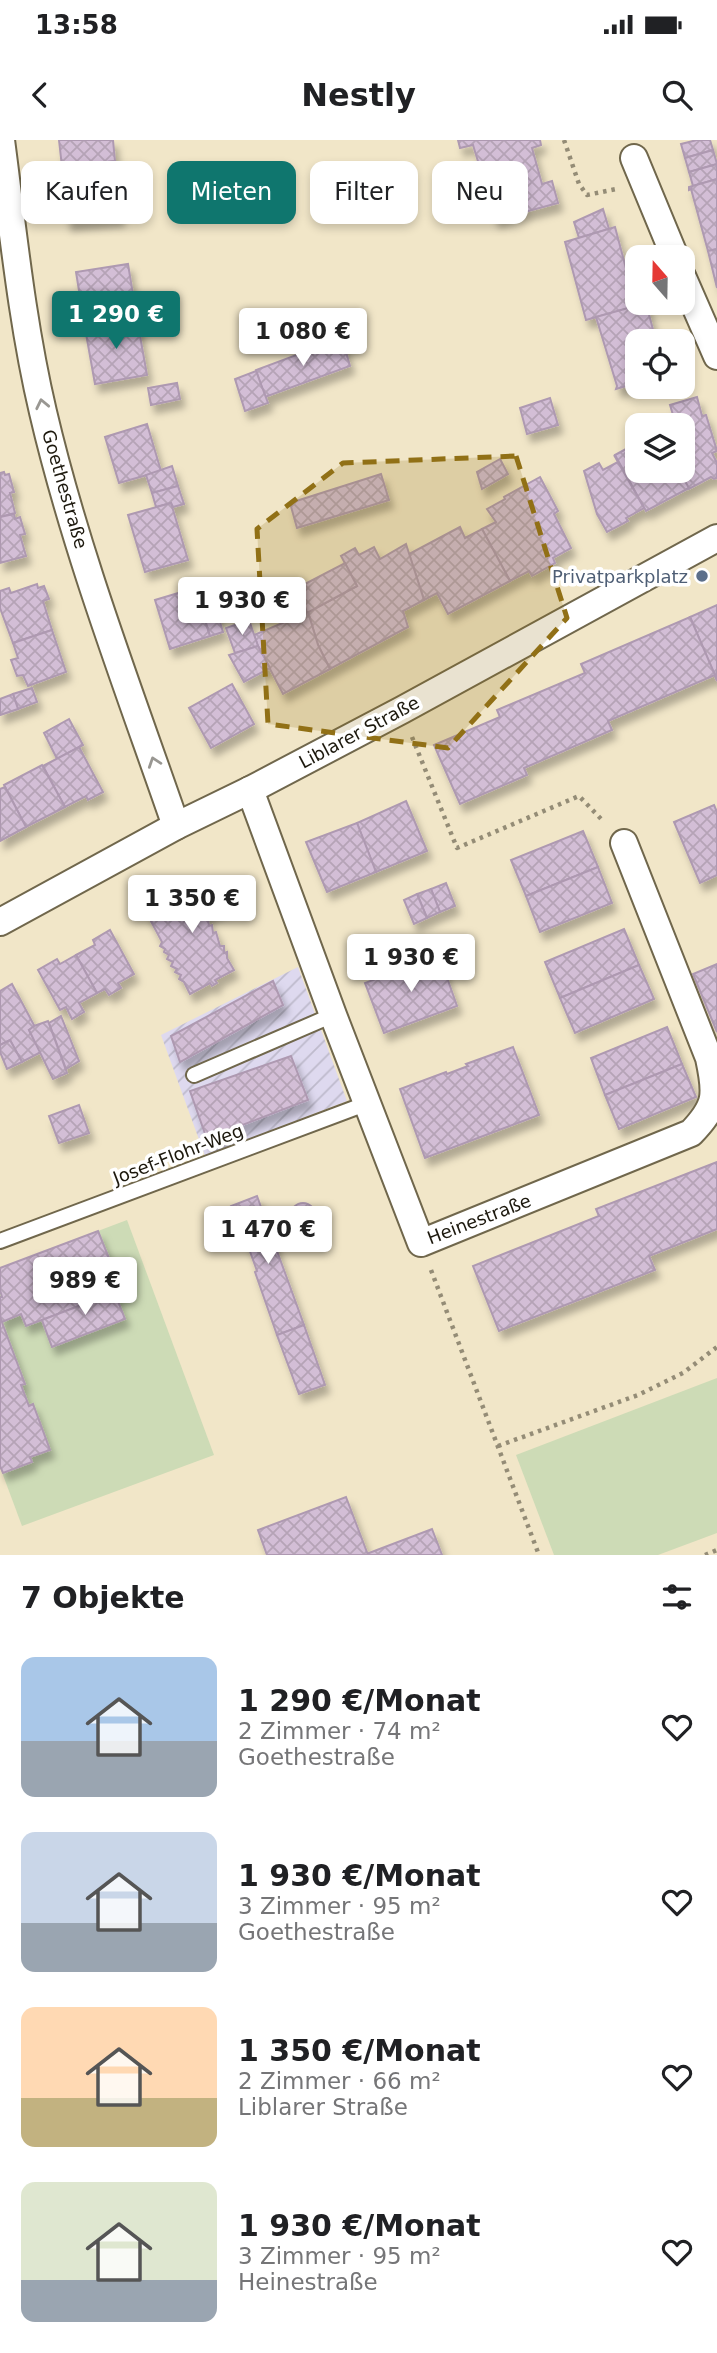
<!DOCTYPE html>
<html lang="de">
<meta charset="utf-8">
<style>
:root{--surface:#fff;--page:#f2f2f2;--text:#202124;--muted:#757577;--accent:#0f766e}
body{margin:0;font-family:"DejaVu Sans",sans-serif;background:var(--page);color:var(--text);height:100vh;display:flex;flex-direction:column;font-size:26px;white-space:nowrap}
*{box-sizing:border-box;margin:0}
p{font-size:23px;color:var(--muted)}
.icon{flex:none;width:38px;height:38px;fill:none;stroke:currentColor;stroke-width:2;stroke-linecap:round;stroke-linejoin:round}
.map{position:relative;height:1415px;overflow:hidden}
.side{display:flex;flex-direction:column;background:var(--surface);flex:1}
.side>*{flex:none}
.guide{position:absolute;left:21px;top:21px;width:676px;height:63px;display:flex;gap:14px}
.needle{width:46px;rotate:340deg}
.fabs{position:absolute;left:625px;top:105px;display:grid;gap:14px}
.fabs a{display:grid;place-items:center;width:70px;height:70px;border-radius:14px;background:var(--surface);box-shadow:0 4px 10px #0003;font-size:35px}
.price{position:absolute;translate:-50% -60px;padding:0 16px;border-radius:7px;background:#fff;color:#222;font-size:23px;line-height:46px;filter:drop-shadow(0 2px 4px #0008)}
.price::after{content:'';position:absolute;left:50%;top:42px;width:21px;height:16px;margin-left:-10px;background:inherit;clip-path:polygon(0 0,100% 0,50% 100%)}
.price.active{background:var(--accent);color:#fff}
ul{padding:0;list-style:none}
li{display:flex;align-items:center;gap:21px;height:175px;padding:0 21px}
li span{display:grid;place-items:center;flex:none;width:196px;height:140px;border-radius:14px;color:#555}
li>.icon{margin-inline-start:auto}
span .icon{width:84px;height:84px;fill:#fffc;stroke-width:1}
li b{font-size:30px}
h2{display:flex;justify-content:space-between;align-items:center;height:84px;padding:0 21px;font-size:30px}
.pill{padding:0 24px;border-radius:14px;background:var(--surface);box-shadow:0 4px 10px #0003;font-size:24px;line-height:63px}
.pill.active{background:var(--accent);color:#fff}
.status{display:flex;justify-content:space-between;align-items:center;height:49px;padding:0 35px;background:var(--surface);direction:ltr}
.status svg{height:19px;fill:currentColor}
header{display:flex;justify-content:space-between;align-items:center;height:91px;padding:0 21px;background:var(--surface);font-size:32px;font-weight:700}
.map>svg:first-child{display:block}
.industrial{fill:url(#industrial-furrows)}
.green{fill:#cddbb6}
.building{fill:url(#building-cross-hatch);stroke:#ae99b1;stroke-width:2;filter:url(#shadow)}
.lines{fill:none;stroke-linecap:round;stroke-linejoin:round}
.service-casing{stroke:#70674c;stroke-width:18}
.minor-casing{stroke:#70674c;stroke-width:30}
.path{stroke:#948c76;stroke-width:4.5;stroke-dasharray:3.5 5;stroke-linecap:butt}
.service{stroke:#fff;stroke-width:14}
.minor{stroke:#fff;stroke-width:26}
.oneway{stroke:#999792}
.marked{fill:#917016;fill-opacity:0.2;stroke:#917016;stroke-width:5;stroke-dasharray:14 9;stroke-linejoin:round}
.service-dot{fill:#5c6f8a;stroke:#fff;stroke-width:2.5}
.labels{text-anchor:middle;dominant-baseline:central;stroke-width:7;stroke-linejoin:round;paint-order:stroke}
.street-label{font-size:18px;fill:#1c180d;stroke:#fff}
.service-label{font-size:18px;fill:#4e5e75;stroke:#fff;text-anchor:end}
</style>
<div class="status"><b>13:58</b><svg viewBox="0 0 49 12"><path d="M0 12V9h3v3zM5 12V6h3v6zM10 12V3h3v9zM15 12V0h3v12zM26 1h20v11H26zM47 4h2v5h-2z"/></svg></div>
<header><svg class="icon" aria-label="back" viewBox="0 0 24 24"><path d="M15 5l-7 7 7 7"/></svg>Nestly<svg class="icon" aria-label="search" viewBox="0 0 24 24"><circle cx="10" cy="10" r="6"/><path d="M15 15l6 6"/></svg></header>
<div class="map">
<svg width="717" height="1415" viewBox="0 0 717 1415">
<defs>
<pattern id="industrial-furrows" width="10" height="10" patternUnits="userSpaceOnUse" patternTransform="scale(1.75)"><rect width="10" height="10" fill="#ded9ef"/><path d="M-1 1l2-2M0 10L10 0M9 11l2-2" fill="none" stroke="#bebacc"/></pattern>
<pattern id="building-cross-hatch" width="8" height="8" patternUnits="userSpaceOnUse" patternTransform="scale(1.75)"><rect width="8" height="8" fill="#d3bed6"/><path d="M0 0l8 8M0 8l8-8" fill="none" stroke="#b5a3b6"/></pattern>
<filter id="shadow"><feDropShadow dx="4.5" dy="8" stdDeviation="3.5" flood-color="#0004"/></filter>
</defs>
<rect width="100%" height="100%" fill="#f1e6c8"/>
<polygon class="industrial" points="298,827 347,961 205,1016 161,895"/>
<g class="green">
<polygon points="127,1080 214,1315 22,1386 0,1327 0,1128"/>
<polygon points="717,1238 717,1393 658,1415 554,1415 516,1315"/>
</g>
<g class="building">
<polygon points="59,0 113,0 115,21 62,27"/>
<polygon points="458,0 540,0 541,5 532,8 542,44 552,41 558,63 495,80 488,55 482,56 474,30 480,28 473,5 460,8"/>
<polygon points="697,0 710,0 713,10 685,18 681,4"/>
<polygon points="713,10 717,24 689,32 685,18"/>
<polygon points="115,21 120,78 67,83 62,27"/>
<polygon points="717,24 717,39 693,46 689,32"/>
<polygon points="717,39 717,109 708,111 691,49 689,50 689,47"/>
<polygon points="603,69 609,89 579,98 574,82"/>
<polygon points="615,87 636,166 586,180 565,102"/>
<polygon points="717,109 717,148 708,111"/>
<polygon points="128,124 137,179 85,188 76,132"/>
<polygon points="646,163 656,201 637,201 637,243 616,249 617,246 596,177"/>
<polygon points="137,179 147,235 95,244 85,188"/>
<polygon points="342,198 350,226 265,257 256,230"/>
<polygon points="256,231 268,263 245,271 235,239"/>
<polygon points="177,243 180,259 151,265 148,248"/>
<polygon points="697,257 702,276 706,275 717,311 712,313 717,323 717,338 714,339 711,337 689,349 679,331 682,331 682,285 676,285 670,265"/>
<polygon points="550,258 558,285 527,294 520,268"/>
<polygon points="147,284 161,331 119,343 105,297"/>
<polygon points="637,303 637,331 679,331 689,348 646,371 615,315"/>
<polygon points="614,315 644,368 626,378 628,381 607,392 597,374 584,331 599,323 603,330 618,322"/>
<polygon points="500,319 508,334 482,349 477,332"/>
<polygon points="172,326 178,346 152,353 146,335"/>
<polygon points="4,332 5,335 9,334 14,352 10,353 15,373 0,377 0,333"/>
<polygon points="381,334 389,360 297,388 290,363"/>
<polygon points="540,337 558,371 554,374 571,408 553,418 555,423 532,436 529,431 510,441 482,389 496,382 487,369 505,359 504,357"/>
<polygon points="178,346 184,364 173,367 171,363 156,367 152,353"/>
<polygon points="171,363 188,420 145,432 128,375"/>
<polygon points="14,374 15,379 20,377 25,394 20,395 26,416 0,423 0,377"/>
<polygon points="460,387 465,398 482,389 510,441 448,474 437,453 424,460 409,414"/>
<polygon points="406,404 424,460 403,471 408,487 330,529 318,505 308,472 357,446 341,416 355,408 359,415 374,407 380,419"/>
<polygon points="345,423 357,446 307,473 299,447"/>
<polygon points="37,444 38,448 44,446 49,459 43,461 52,490 13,503 0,468 0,451 9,448 11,453"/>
<polygon points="195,448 210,496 170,509 155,460"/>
<polygon points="717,465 717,541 690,477"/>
<polygon points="216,469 223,492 210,496 203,473"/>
<polygon points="308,472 318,505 330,529 283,554 258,506 254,495"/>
<polygon points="690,477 715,535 608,581 612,590 524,628 527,635 460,664 434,605 500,577 497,570 585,533 581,524"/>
<polygon points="249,480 258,506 235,513 226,488"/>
<polygon points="52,490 66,532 28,546 23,535 17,536 11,520 18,518 13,503"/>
<polygon points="258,506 270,528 244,542 229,515"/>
<polygon points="232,544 254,584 211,608 189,568"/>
<polygon points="32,548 37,562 18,569 13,554"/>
<polygon points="13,554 18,569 0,575 0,559"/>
<polygon points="69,579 83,605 57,619 44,593"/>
<polygon points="79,607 103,652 88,660 86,656 65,667 43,626"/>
<polygon points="42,625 65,667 26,687 4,645"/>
<polygon points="5,647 26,687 0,701 0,649"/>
<polygon points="406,661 427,711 376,732 357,683"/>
<polygon points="714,665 717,672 717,735 700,743 674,682"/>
<polygon points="357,683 376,732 327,752 306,702"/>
<polygon points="583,691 598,727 526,756 511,720"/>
<polygon points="598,727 612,763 540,792 526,756"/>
<polygon points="210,737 225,766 202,778 208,779 209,786 212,785 213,793 216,792 220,806 224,806 224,813 227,812 227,818 234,830 215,840 217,843 212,846 210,843 190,854 184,842 179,839 181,835 175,832 177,829 171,826 173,822 167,819 169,815 164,812 165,809 160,806 162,802 146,772"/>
<polygon points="446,743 455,766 440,772 431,749"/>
<polygon points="431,749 440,772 427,778 417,754"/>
<polygon points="417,754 427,778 414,784 404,760"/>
<polygon points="624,789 639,825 560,858 545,822"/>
<polygon points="110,790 134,834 118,843 121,848 109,855 105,849 97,853 76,815 95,805 93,800"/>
<polygon points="76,815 97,853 79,863 84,872 72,879 66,867 60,870 38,830 57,819 60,824"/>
<polygon points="439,815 457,866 384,893 365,843"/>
<polygon points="717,824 717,892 693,834"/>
<polygon points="639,825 654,859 575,893 560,858"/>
<polygon points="273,841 283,865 180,922 171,896"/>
<polygon points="12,844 35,887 29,890 41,912 22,922 10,900 0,905 0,851"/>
<polygon points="61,876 79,921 66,929 49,883"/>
<polygon points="48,881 67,933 53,939 29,890 34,886"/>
<polygon points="667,887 682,924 605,955 591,918"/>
<polygon points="10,900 22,922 7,929 0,912 0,905"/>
<polygon points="513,907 539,975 425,1018 400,949 446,932 447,934 468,926 466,924"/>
<polygon points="291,916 308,960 229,990 233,1000 210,1008 190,951"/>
<polygon points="682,924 696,957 619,989 605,955"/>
<polygon points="79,965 89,993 59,1003 49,976"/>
<polygon points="717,1022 717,1089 649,1116 655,1130 499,1191 473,1126 599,1076 596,1069"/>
<polygon points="257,1056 304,1185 277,1195 255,1132 257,1131 239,1081 236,1082 231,1066"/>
<circle cx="303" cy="1075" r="12"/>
<polygon points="98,1091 113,1128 100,1134 108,1155 26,1186 21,1174 2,1182 0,1177 0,1157 2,1157 0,1150 0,1128"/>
<polygon points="106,1131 125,1179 52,1207 42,1180 108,1155 100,1134"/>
<polygon points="0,1177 25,1244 21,1245 29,1266 33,1264 50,1310 30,1317 32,1322 3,1333 0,1326"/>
<polygon points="304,1185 325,1245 299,1254 277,1195"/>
<polygon points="346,1357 368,1415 267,1415 258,1390"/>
<polygon points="432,1389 442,1415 369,1415 369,1413"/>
</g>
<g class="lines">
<defs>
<g id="service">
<polyline points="194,935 333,875"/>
<polyline points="0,1101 368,963"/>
</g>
<g id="minor">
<path d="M1 0C13 91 22 183 43 272 76 413 129 550 176 686"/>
<polyline points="634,18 675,117"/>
<polyline points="682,136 717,216"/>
<path d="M250 650 333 875 421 1103 691 993C717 966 717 955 709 918L624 703"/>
<polyline points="0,782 176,686 250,650 402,570 717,398"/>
</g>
</defs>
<use href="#service" class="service-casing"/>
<use href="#minor" class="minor-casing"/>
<g class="path">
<polyline points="564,0 579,44 587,55 616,49"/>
<polyline points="412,597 457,708 579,656 604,682"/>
<polyline points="431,1130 539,1415"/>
<polyline points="498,1306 638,1255 683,1233 717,1207"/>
<polyline points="705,1415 717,1410"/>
</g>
<use href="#service" class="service"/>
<use href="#minor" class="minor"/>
</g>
<defs><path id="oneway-chevron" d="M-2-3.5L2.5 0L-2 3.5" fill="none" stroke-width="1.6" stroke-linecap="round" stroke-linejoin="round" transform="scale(1.75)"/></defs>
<g class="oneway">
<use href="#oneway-chevron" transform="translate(42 264) rotate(-102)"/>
<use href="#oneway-chevron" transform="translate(154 622) rotate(-109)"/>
</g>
<path class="marked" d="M516 316 567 478 448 608 268 584 257 389 343 323Z"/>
<circle class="service-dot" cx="702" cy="436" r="7"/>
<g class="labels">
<g class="street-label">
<text transform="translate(65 349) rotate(74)">Goethestraße</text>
<text transform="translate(359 592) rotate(-28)">Liblarer Straße</text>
<text transform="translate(178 1014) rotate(-21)">Josef-Flohr-Weg</text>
<text transform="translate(479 1079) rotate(-21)">Heinestraße</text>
</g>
<g class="service-label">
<text x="688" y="436">Privatparkplatz</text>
</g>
</g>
</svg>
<div class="fabs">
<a><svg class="needle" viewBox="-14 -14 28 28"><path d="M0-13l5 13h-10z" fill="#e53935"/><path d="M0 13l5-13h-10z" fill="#757577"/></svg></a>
<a><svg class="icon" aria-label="locate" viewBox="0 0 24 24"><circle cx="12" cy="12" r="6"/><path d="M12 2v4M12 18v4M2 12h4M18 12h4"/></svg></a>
<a><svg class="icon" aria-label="layers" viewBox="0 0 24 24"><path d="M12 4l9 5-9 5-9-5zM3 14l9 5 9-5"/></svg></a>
</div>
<b class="price active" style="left:116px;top:211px">1 290 €</b>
<b class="price" style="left:303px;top:228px">1 080 €</b>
<b class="price" style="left:242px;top:497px">1 930 €</b>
<b class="price" style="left:192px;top:795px">1 350 €</b>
<b class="price" style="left:411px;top:854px">1 930 €</b>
<b class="price" style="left:268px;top:1126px">1 470 €</b>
<b class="price" style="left:85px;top:1177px">989 €</b>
<div class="guide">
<a class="pill">Kaufen</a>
<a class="pill active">Mieten</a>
<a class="pill">Filter</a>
<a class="pill">Neu</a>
</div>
</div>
<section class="side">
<h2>7 Objekte<svg class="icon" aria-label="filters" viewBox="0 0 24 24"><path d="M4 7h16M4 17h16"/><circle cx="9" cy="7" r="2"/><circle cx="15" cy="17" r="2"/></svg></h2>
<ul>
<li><span style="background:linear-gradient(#a9c7e8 60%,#9aa5b1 0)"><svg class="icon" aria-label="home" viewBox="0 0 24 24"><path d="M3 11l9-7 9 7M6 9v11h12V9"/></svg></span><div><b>1 290 €/Monat</b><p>2 Zimmer · 74 m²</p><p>Goethestraße</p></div><svg class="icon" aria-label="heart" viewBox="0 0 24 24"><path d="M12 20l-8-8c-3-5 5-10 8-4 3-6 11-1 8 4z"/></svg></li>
<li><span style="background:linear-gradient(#c9d6e8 65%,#9aa5b1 0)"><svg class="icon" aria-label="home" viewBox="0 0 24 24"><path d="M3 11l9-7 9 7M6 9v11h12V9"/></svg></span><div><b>1 930 €/Monat</b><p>3 Zimmer · 95 m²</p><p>Goethestraße</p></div><svg class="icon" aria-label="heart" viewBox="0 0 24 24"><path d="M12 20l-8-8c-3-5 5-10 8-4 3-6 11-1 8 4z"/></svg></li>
<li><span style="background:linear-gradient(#ffd9b3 65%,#c2b280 0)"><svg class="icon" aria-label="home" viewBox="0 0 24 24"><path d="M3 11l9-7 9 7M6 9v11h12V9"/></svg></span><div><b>1 350 €/Monat</b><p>2 Zimmer · 66 m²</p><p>Liblarer Straße</p></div><svg class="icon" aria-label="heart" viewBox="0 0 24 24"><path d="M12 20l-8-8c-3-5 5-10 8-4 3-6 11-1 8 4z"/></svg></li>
<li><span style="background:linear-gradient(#dfe7d0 70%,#9aa5b1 0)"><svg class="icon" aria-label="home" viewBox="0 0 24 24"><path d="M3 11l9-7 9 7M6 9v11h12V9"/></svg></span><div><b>1 930 €/Monat</b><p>3 Zimmer · 95 m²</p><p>Heinestraße</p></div><svg class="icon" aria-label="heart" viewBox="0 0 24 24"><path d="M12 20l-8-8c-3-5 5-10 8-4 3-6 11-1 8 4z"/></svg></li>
</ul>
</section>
